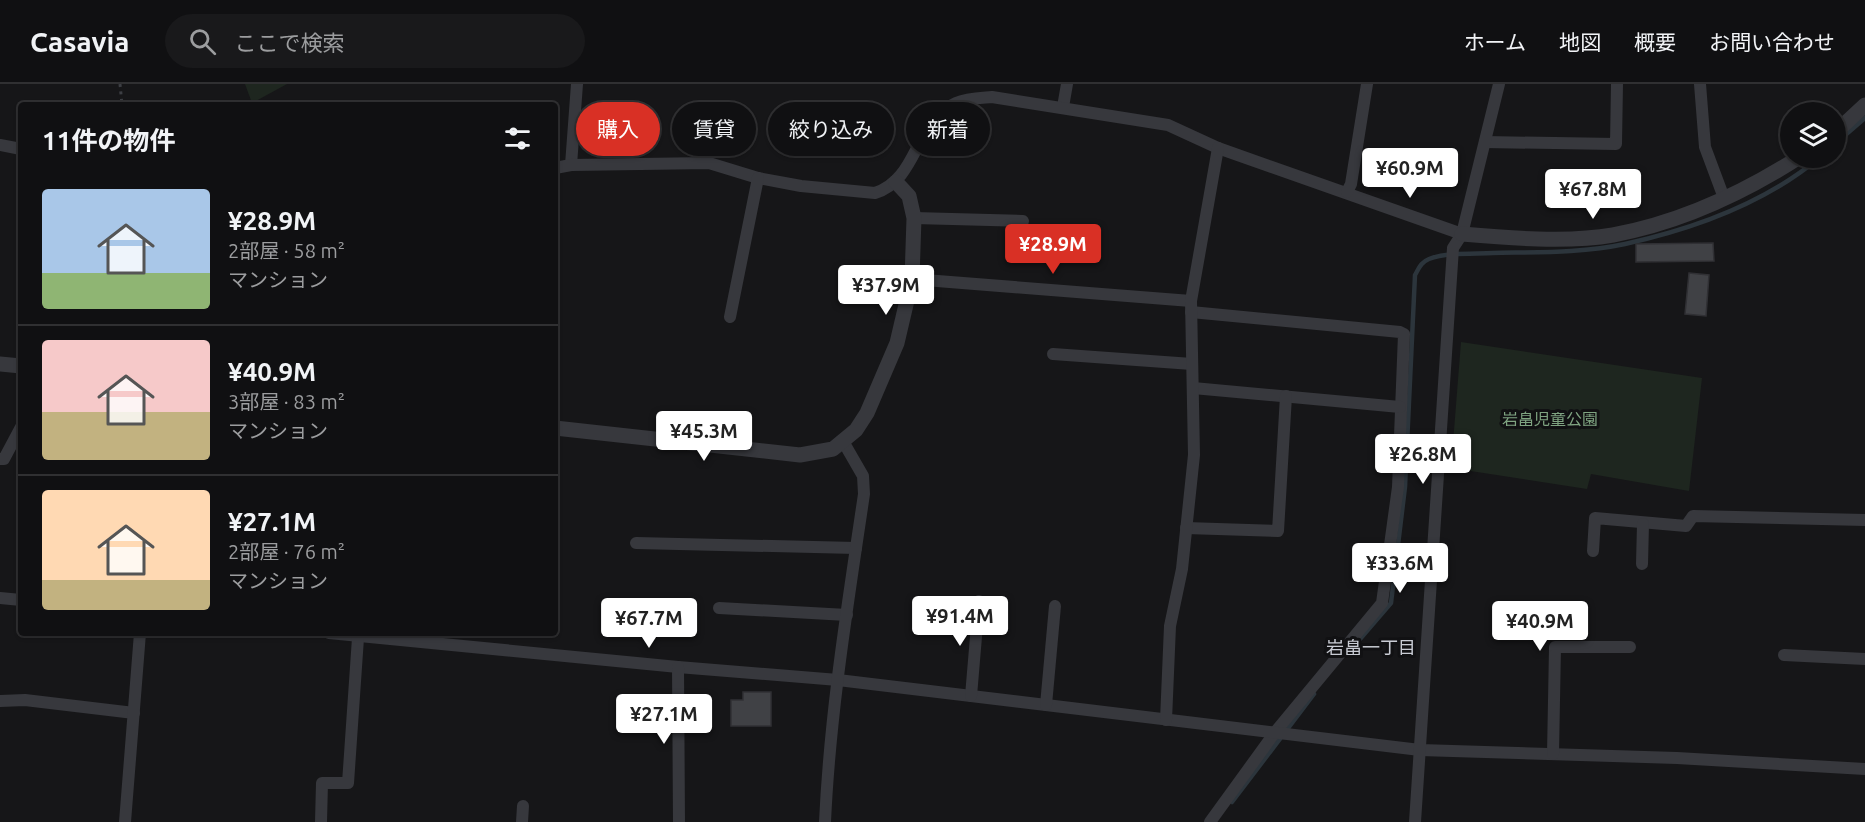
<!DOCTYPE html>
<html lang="ja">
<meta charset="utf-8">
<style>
:root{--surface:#101012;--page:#19191b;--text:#f1f3f6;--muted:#9c9d9f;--line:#303032;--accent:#d93025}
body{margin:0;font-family:Ubuntu,"Noto Sans JP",sans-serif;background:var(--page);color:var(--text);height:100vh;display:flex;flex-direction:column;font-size:22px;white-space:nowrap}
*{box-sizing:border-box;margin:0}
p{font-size:20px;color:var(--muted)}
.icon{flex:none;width:33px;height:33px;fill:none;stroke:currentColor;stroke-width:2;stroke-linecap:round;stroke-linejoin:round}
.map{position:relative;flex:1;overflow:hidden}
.details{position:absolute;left:18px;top:18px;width:540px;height:534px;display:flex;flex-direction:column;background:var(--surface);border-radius:6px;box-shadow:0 2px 4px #0004,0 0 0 2px var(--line)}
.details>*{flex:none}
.hud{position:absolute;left:576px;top:18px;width:570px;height:54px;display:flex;gap:12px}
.buttons{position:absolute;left:1780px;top:18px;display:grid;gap:12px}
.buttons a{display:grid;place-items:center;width:66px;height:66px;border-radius:50%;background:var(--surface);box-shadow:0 2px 4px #0004,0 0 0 2px var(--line);font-size:30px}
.price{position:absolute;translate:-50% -51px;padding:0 14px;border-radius:6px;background:#fff;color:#222;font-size:20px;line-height:39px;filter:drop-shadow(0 2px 3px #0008)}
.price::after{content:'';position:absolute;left:50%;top:36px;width:18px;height:14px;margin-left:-9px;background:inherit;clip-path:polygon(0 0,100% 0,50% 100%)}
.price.selected{background:var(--accent);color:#fff}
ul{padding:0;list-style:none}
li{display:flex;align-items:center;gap:18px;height:150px;padding:0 24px}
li+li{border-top:2px solid var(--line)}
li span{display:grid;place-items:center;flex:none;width:168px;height:120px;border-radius:6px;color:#555}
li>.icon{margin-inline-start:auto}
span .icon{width:72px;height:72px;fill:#fffc;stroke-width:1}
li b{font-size:26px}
h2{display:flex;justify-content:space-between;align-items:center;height:72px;padding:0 24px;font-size:26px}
.pill{padding:0 21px;border-radius:27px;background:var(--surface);box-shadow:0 2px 4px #0004,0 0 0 2px var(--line);font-size:21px;line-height:54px}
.pill.selected{background:var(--accent);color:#fff}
header{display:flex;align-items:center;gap:36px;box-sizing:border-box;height:84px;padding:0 30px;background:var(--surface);border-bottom:2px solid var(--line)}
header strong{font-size:28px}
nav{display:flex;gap:33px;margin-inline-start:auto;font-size:21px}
.search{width:420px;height:54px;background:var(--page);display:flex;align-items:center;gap:15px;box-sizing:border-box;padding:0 21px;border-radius:33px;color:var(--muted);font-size:22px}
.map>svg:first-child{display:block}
.green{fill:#1e261f}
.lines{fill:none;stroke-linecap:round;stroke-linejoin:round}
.stream{stroke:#2c353c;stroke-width:4.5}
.building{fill:#404145;stroke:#303034;stroke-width:1.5}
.path{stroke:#3d3f44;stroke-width:3;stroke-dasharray:3 4.5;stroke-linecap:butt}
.minor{stroke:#37383d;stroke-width:12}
.tertiary{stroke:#37383d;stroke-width:15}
.labels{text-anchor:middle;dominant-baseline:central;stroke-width:6;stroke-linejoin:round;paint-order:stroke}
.park-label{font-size:16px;fill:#7fa381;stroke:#111113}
.neighbourhood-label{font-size:18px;fill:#c9ccd4;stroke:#111113}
</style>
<header>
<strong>Casavia</strong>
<div class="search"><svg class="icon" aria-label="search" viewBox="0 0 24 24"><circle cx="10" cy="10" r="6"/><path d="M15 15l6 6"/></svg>ここで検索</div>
<nav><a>ホーム</a><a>地図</a><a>概要</a><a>お問い合わせ</a></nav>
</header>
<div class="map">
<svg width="1865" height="738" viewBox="0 0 1865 738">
<rect width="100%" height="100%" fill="#161618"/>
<g class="green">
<polygon points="245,0 287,0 252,19"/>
<polygon points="1461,258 1702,294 1689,407 1591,390 1587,405 1451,384"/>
</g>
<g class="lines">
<g class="stream">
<polyline points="1836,59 1865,34"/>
<path d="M1348 569 1391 519 1405 403 1415 191C1419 184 1421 178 1429 175 1447 168 1474 170 1493 169 1536 168 1583 169 1625 160 1693 145 1765 119 1819 74"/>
<polyline points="1232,718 1314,610"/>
</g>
</g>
<g class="building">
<polygon points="1713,159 1714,177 1636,178 1636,160"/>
<polygon points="1689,189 1709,191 1706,232 1685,230"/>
<polygon points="743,608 771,608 771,642 731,642 731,616 743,616"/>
</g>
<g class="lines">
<polyline class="path" points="120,0 122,21"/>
<g class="minor">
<polyline points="1700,0 1705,63 1724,114"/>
<polyline points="1063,23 1067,0"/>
<polyline points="1485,58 1616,60 1617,0"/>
<polyline points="0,61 21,65"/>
<polyline points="571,81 577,0"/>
<path d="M555 84 571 81 709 79 758 94 801 102 875 109C919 95 914 37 956 19 967 14 980 14 992 13L1168 41 1218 64 1462 150"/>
<polyline points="1347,108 1351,100 1367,0"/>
<polyline points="914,134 1023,137"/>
<polyline points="912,195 1191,217"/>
<polyline points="1191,228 1400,248 1404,250 1398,403 1382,519 1276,647 1210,738"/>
<polyline points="730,233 758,94"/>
<polyline points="1053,270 1192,280"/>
<polyline points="1193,304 1400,323"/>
<polyline points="0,375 4,375 21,343"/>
<polyline points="1186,444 1278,447 1286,312"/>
<polyline points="636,459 856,464"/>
<polyline points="1593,467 1595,434 1686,442 1693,432 1865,436"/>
<polyline points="1642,480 1643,440"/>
<polyline points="0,514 21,516"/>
<polyline points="719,524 847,531"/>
<polyline points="329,549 678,583 838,596 1420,666 1677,674 1865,685"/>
<polyline points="1784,571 1865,575"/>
<polyline points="678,583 679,738"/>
<polyline points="971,612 979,517"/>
<polyline points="0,617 25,616 134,629"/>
<polyline points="1046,621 1055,522"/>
<polyline points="1166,636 1170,542 1182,485 1194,371 1191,217 1218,64"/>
<polyline points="1553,670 1555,563 1630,563"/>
<polyline points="125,738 140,549"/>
<polyline points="321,738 322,699 348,699 358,554"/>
<polyline points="522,738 523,722"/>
<path d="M825 738C830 628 848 519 864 410L863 392 844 359"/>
<polyline points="1415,738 1453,164 1462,150 1499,0"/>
</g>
<g class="tertiary">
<polyline points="1836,48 1865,21"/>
<path d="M1462 150C1508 154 1568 159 1613 151 1678 139 1743 109 1798 74"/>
<polyline points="0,280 21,282"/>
<polyline points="555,344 800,371 833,365 856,346 867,329 897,259 912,195 914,134 909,112 896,98"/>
</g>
</g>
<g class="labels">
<g class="park-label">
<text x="1550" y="335">岩畠児童公園</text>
</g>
<g class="neighbourhood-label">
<text x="1371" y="563">岩畠一丁目</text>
</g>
</g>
</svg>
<div class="buttons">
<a><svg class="icon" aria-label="layers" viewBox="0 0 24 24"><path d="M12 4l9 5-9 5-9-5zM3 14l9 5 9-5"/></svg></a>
</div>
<b class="price" style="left:1410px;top:115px">¥60.9M</b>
<b class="price" style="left:1593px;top:136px">¥67.8M</b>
<b class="price selected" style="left:1053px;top:191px">¥28.9M</b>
<b class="price" style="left:886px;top:232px">¥37.9M</b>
<b class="price" style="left:704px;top:378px">¥45.3M</b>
<b class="price" style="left:1423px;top:401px">¥26.8M</b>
<b class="price" style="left:1400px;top:510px">¥33.6M</b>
<b class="price" style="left:960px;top:563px">¥91.4M</b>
<b class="price" style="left:649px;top:565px">¥67.7M</b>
<b class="price" style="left:1540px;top:568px">¥40.9M</b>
<b class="price" style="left:664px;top:661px">¥27.1M</b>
<div class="hud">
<a class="pill selected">購入</a>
<a class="pill">賃貸</a>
<a class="pill">絞り込み</a>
<a class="pill">新着</a>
</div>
<section class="details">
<h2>11件の物件<svg class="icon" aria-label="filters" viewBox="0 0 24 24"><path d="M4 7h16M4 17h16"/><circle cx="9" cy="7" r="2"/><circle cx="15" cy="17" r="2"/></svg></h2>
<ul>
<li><span style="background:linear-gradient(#a9c7e8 70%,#8fb573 0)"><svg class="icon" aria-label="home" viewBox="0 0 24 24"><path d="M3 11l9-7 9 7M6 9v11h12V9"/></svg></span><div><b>¥28.9M</b><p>2部屋 · 58 m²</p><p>マンション</p></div></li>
<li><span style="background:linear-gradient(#f6c9c9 60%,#c2b280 0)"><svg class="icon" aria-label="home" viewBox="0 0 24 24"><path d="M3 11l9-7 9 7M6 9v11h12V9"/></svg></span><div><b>¥40.9M</b><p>3部屋 · 83 m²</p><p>マンション</p></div></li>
<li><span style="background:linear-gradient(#ffd9b3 75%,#c2b280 0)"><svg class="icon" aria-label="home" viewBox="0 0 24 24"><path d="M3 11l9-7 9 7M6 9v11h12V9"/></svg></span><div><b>¥27.1M</b><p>2部屋 · 76 m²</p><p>マンション</p></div></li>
</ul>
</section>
</div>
